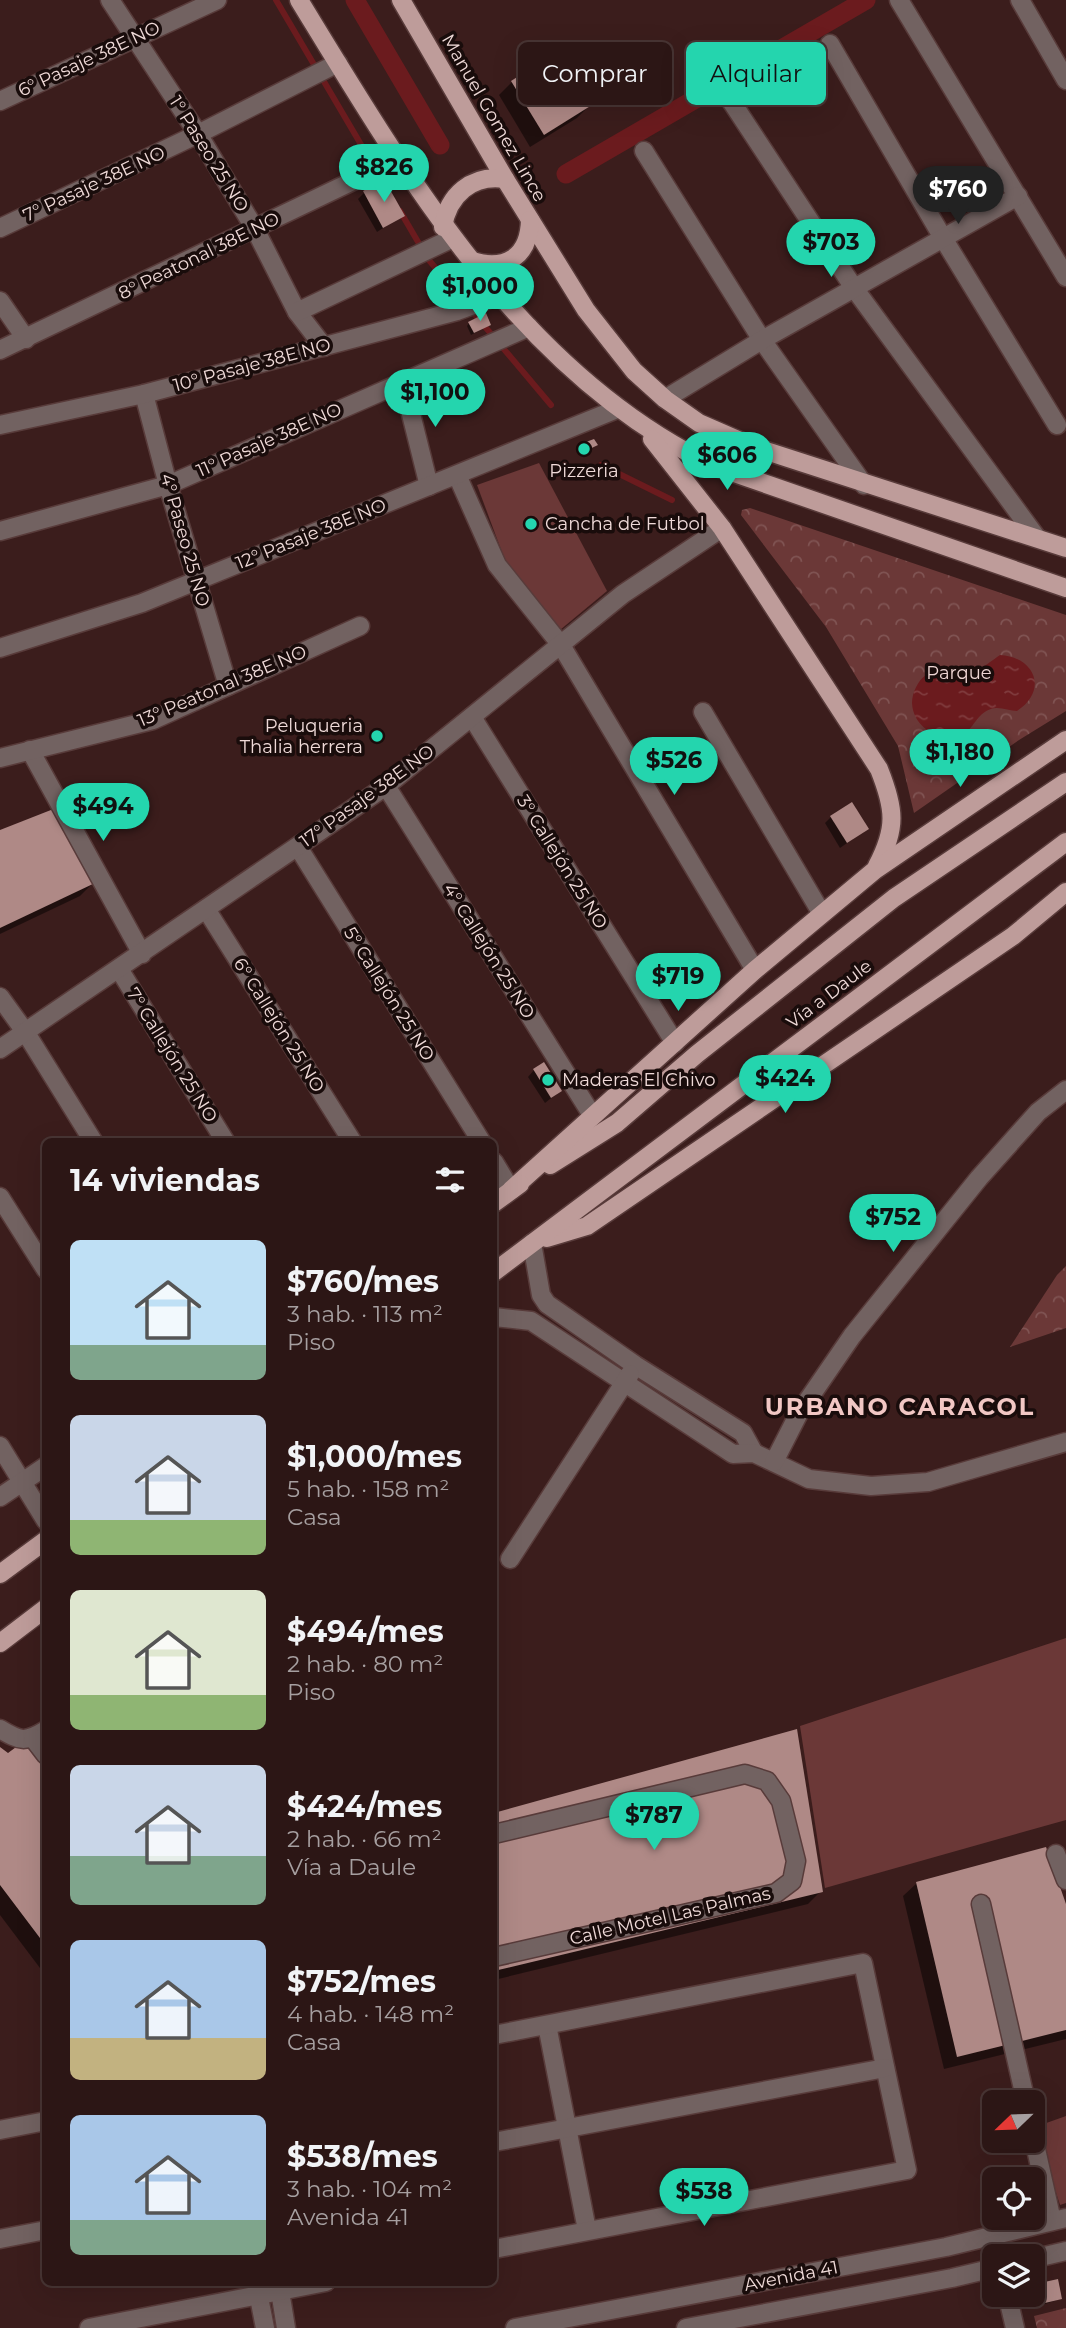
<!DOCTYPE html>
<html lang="es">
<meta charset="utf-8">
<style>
:root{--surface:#2c1615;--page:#341f1e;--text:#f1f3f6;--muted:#a69fa0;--line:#483534;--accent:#24d5ae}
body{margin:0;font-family:Montserrat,sans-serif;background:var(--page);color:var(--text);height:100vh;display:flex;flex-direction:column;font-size:26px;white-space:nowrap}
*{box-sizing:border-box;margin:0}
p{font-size:23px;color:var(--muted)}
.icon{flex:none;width:38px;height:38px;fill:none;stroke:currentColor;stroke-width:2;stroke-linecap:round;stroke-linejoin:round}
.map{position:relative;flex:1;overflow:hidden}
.sheet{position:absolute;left:42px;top:1138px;width:455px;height:1148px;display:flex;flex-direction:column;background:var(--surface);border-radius:10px;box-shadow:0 7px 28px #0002,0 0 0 2px var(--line)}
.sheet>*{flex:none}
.hud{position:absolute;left:518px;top:42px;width:443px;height:63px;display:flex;gap:14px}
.needle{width:46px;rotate:247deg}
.tools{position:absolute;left:982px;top:2090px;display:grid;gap:14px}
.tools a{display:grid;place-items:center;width:63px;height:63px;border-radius:10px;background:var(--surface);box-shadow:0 7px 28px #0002,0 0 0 2px var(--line);font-size:35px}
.price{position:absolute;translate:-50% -60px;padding:0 16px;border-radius:24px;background:var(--accent);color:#111;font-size:23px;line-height:46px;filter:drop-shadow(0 2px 4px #0008)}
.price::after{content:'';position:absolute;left:50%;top:42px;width:21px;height:16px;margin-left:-10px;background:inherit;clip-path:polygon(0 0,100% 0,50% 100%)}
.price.current{background:#222;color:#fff}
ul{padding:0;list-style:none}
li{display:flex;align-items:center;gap:21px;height:175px;padding:0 28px}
li span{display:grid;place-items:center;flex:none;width:196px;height:140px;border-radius:10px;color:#555}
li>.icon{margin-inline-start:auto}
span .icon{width:84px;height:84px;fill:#fffc;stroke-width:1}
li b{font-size:30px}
h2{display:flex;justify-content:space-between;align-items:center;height:84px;padding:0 28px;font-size:30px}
.chip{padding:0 24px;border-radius:10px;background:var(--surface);box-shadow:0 7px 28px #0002,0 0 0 2px var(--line);font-size:24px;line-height:63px}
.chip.current{background:var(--accent);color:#111}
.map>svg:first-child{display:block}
.grass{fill:#6b3837}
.park{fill:url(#park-crowns)}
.water{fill:url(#water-ripples)}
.shadow{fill:#0007}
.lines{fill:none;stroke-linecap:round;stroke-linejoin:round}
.stream{stroke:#6b1b1e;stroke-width:6}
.canal{stroke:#6b1b1e;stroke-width:19}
.building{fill:#af8986}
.minor-casing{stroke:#583b3a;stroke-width:21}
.major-casing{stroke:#583b3a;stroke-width:21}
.minor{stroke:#726261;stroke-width:18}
.major{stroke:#be9c9a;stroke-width:18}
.poi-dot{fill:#24d5ae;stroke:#190c0b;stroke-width:2.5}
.labels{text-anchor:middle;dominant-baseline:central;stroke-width:7;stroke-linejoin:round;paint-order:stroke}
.street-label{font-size:18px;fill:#efdad8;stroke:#190c0b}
.poi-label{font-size:18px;fill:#efdad8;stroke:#190c0b;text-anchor:start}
.park-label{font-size:18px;fill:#eed5d3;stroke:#190c0b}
.district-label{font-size:24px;font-weight:bold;letter-spacing:2px;fill:#f1c7c4;stroke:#190c0b}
</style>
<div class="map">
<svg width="1066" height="2328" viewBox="0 0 1066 2328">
<defs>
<pattern id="park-crowns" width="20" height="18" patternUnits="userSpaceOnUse" patternTransform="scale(1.75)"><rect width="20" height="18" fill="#6b3837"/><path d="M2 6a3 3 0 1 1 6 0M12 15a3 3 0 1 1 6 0" fill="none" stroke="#805453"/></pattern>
<pattern id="water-ripples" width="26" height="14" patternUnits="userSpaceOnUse" patternTransform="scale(1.75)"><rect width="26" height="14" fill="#6b1b1e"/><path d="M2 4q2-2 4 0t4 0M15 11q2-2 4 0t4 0" fill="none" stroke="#803c3e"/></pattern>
</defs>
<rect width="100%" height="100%" fill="#3b1d1c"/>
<g class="grass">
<polygon points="539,463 607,591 560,630 506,563 477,485"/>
<polygon points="1066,1638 1066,1820 825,1888 800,1726"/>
<polygon points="1066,2116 1066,2203 1060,2205 1035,2127"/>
</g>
<g class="park">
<polygon points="750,508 1066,615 1066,711 1019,740 914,813 898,746 826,627 741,515 742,510"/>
<polygon points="1066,1266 1066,1328 1010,1347 1057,1275"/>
<polygon points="1066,2308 1066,2328 1037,2328 1034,2316"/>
</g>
<path class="water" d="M1000 655C1036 657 1048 691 1017 711 1009 711 999 706 991 709 976 714 974 729 963 734 941 744 913 728 912 703 912 693 918 680 926 675 942 663 954 673 972 670 983 669 991 661 1000 655Z"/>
<g class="shadow">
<polygon points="558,53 590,105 577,118 530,147 499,95 512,82"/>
<polygon points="384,182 403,215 377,232 358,199 364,193"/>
<polygon points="469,323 489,325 471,335 467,326"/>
<polygon points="831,817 867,829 840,848 825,823"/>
<polygon points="0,832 93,883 80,896 0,934"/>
<polygon points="534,1070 560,1091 545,1103 528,1077"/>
<polygon points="46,1728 46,1976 0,1915 0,1749 9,1755"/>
<polygon points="796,1731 821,1891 808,1904 494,1980 494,1814"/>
<polygon points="917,1883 1066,1909 1066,2039 944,2069 903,1896"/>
<polygon points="1041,2284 1060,2299 1042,2305 1038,2287"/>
</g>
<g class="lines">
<g class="stream">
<polyline points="276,0 386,187"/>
<polyline points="400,211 428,259 551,405"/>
<polyline points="601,465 672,500"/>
</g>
<g class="canal">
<polyline points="355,0 440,145"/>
<polyline points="566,174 866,0"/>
</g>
</g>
<g class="building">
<polygon points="558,51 592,105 544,135 511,81"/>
<polygon points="384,179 405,216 383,228 363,191"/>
<polygon points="486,313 491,325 474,333 468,322"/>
<polygon points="594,439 598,445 581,453 578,445"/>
<polygon points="852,802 869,829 847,843 830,816"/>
<polygon points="56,808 95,883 0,928 0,830"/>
<polygon points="544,1062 562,1091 551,1098 533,1069"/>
<polygon points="46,1725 46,1946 0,1885 0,1747 8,1753"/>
<polygon points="797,1729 823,1892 494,1971 494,1813"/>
<polygon points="1046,1847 1066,1904 1066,2030 957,2057 916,1882"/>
<polygon points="1058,2279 1062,2299 1045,2303 1040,2283"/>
</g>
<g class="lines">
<defs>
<g id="minor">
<polyline points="110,0 198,134 255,229 297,312 324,347"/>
<polyline points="899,0 1066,277"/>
<polyline points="1020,0 1066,80"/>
<polyline points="830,44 943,238 1057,425"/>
<polyline points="0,101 217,0"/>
<polyline points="731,101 854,288 1037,538"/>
<polyline points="644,151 762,340 864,485"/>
<polyline points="0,228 198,134 338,63"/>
<polyline points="0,301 26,339"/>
<polyline points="297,312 453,238"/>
<polyline points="0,350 355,180 396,157"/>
<polyline points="403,382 429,486"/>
<polyline points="144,394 168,485 228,686"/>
<polyline points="665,399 762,340 1018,196"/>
<polyline points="0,425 144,394 457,311 500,295"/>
<polyline points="457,475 497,565 561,645 755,970"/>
<polyline points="0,531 168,485 529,327"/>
<polyline points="0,648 142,603 617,409"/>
<polyline points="703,712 822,914"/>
<polyline points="472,717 675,1043"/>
<polyline points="30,750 142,954"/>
<polyline points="0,758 153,720 360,626"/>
<polyline points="386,786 592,1115"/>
<polyline points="298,847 481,1141"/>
<polyline points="206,909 352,1141"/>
<polyline points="119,969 225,1141"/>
<polyline points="0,997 26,1033 93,1141"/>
<polyline points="0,1049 386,786 623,594 722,528"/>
<polyline points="494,1162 511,1190"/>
<polyline points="0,1197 46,1270"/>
<polyline points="532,1243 541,1295 547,1304 635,1365 743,1433 754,1453"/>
<polyline points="494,1317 531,1321 733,1454 754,1453 809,1479 871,1486 928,1482 1066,1442"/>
<polyline points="0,1446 46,1521"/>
<polyline points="774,1462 799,1413 852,1336 979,1178 1038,1112 1066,1090"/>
<polyline points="0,1497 46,1466"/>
<polyline points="510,1559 630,1374"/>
<path d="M0 1729C20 1741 25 1743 46 1730"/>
<polyline points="33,1738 46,1755"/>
<polyline points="494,1834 745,1774 767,1781 781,1801 796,1861 792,1881 776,1893 494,1957"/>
<polyline points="1056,1854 1066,1880"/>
<polyline points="981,1904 1026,2102"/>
<polyline points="547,2025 587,2230"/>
<polyline points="494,2035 863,1963 907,2170 494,2249"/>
<polyline points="0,2130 46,2121"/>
<polyline points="1032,2131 1052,2221"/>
<polyline points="494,2142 885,2068"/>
<polyline points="0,2239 46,2230"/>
<polyline points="1032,2259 1066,2251"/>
<polyline points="256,2282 265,2328"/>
<polyline points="280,2291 286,2328"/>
<polyline points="1007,2294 1015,2328"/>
<polyline points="89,2328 326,2282"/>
<polyline points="515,2328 946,2247 1066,2218"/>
<polyline points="686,2328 952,2278 994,2268"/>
</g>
<g id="major">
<path d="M299 0C406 175 521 374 714 466L1066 588"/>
<polyline points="401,0 505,179 586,310 634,371 665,399 699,423 754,447 1066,548"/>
<path d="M443 227C448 195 472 174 505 179"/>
<path d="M472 261C506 271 529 257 530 220"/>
<path d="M652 439 722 528 879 769C895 809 897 828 877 866"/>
<polyline points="550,1165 617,1123 697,1054 894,898 1066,782"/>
<polyline points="511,1190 755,970 875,870 1066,740"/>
<polyline points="494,1203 520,1184"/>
<polyline points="547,1238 587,1226 1013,936 1066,892"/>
<polyline points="494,1272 1066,842"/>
<polyline points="0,1574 46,1540"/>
<polyline points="0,1643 46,1608"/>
</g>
</defs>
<use href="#minor" class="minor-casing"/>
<use href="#major" class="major-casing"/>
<use href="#minor" class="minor"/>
<use href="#major" class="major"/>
</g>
<g class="poi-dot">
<circle cx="584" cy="449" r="7"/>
<circle cx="531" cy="524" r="7"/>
<circle cx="377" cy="736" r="7"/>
<circle cx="548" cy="1080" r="7"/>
</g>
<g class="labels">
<g class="street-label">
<text transform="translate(89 59) rotate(-25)">6° Pasaje 38E NO</text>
<text transform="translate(494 118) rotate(60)">Manuel Gomez Lince</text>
<text transform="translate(209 154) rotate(58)">1° Paseo 25 NO</text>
<text transform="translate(94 184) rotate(-25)">7° Pasaje 38E NO</text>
<text transform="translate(199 256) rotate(-26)">8° Peatonal 38E NO</text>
<text transform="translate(252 365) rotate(-15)">10° Pasaje 38E NO</text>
<text transform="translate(269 440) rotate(-24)">11° Pasaje 38E NO</text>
<text transform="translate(311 534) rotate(-22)">12° Pasaje 38E NO</text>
<text transform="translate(185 540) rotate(74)">4° Paseo 25 NO</text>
<text transform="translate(222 686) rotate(-23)">13° Peatonal 38E NO</text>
<text transform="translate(367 796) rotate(-36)">17° Pasaje 38E NO</text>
<text transform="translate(562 862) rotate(58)">3° Callejón 25 NO</text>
<text transform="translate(489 951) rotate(58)">4° Callejón 25 NO</text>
<text transform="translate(389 994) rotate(58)">5° Callejón 25 NO</text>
<text transform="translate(829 994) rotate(-37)">Vía a Daule</text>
<text transform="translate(279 1025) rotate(58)">6° Callejón 25 NO</text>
<text transform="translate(172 1055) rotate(58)">7° Callejón 25 NO</text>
<text transform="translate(670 1916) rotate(-13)">Calle Motel Las Palmas</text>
<text transform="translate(791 2276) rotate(-11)">Avenida 41</text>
</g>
<g class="poi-label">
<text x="584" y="471" text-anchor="middle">Pizzeria</text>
<text x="545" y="524">Cancha de Futbol</text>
<text x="363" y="726" text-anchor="end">Peluqueria<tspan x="363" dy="21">Thalia herrera</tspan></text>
<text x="562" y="1080">Maderas El Chivo</text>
</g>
<g class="park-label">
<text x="959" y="673">Parque</text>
</g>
<g class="district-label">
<text x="900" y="1406">URBANO CARACOL</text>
</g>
</g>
</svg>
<div class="tools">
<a><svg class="needle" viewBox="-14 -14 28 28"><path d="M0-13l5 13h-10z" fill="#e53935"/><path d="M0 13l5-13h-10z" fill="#a69fa0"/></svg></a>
<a><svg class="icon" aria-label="locate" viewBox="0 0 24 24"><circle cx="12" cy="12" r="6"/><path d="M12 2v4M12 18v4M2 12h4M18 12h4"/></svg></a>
<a><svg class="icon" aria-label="layers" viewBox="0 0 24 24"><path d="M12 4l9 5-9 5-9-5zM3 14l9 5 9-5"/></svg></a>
</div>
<b class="price" style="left:384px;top:204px">$826</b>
<b class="price current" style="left:958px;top:226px">$760</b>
<b class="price" style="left:831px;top:279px">$703</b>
<b class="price" style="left:480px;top:323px">$1,000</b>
<b class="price" style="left:435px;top:429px">$1,100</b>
<b class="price" style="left:727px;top:492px">$606</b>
<b class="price" style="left:960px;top:789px">$1,180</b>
<b class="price" style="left:674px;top:797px">$526</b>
<b class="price" style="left:103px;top:843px">$494</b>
<b class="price" style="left:678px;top:1013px">$719</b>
<b class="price" style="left:785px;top:1115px">$424</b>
<b class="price" style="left:893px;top:1254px">$752</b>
<b class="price" style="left:654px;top:1852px">$787</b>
<b class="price" style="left:704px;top:2228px">$538</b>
<div class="hud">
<a class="chip">Comprar</a>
<a class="chip current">Alquilar</a>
</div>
<section class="sheet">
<h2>14 viviendas<svg class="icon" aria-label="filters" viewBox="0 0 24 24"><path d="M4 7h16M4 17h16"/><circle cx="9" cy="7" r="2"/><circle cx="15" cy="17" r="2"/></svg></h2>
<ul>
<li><span style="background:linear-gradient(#bfe0f5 75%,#7fa58c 0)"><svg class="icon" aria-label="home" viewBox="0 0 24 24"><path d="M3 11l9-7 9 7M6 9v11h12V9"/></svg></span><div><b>$760/mes</b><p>3 hab. · 113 m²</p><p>Piso</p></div></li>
<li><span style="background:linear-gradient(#c9d6e8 75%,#8fb573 0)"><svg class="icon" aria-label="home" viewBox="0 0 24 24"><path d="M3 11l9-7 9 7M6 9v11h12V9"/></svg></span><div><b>$1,000/mes</b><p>5 hab. · 158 m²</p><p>Casa</p></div></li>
<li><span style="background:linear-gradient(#dfe7d0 75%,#8fb573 0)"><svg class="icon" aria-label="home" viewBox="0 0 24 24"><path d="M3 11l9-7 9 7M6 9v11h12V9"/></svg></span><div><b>$494/mes</b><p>2 hab. · 80 m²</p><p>Piso</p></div></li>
<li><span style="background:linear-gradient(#c9d6e8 65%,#7fa58c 0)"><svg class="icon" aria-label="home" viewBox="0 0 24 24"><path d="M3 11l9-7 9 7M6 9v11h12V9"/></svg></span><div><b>$424/mes</b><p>2 hab. · 66 m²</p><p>Vía a Daule</p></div></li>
<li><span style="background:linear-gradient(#a9c7e8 70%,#c2b280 0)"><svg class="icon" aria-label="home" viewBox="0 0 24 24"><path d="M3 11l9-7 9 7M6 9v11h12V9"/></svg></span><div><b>$752/mes</b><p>4 hab. · 148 m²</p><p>Casa</p></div></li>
<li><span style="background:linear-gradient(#a9c7e8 75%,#7fa58c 0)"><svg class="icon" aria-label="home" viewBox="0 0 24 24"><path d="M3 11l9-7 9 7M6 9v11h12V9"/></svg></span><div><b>$538/mes</b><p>3 hab. · 104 m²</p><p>Avenida 41</p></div></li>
</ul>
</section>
</div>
